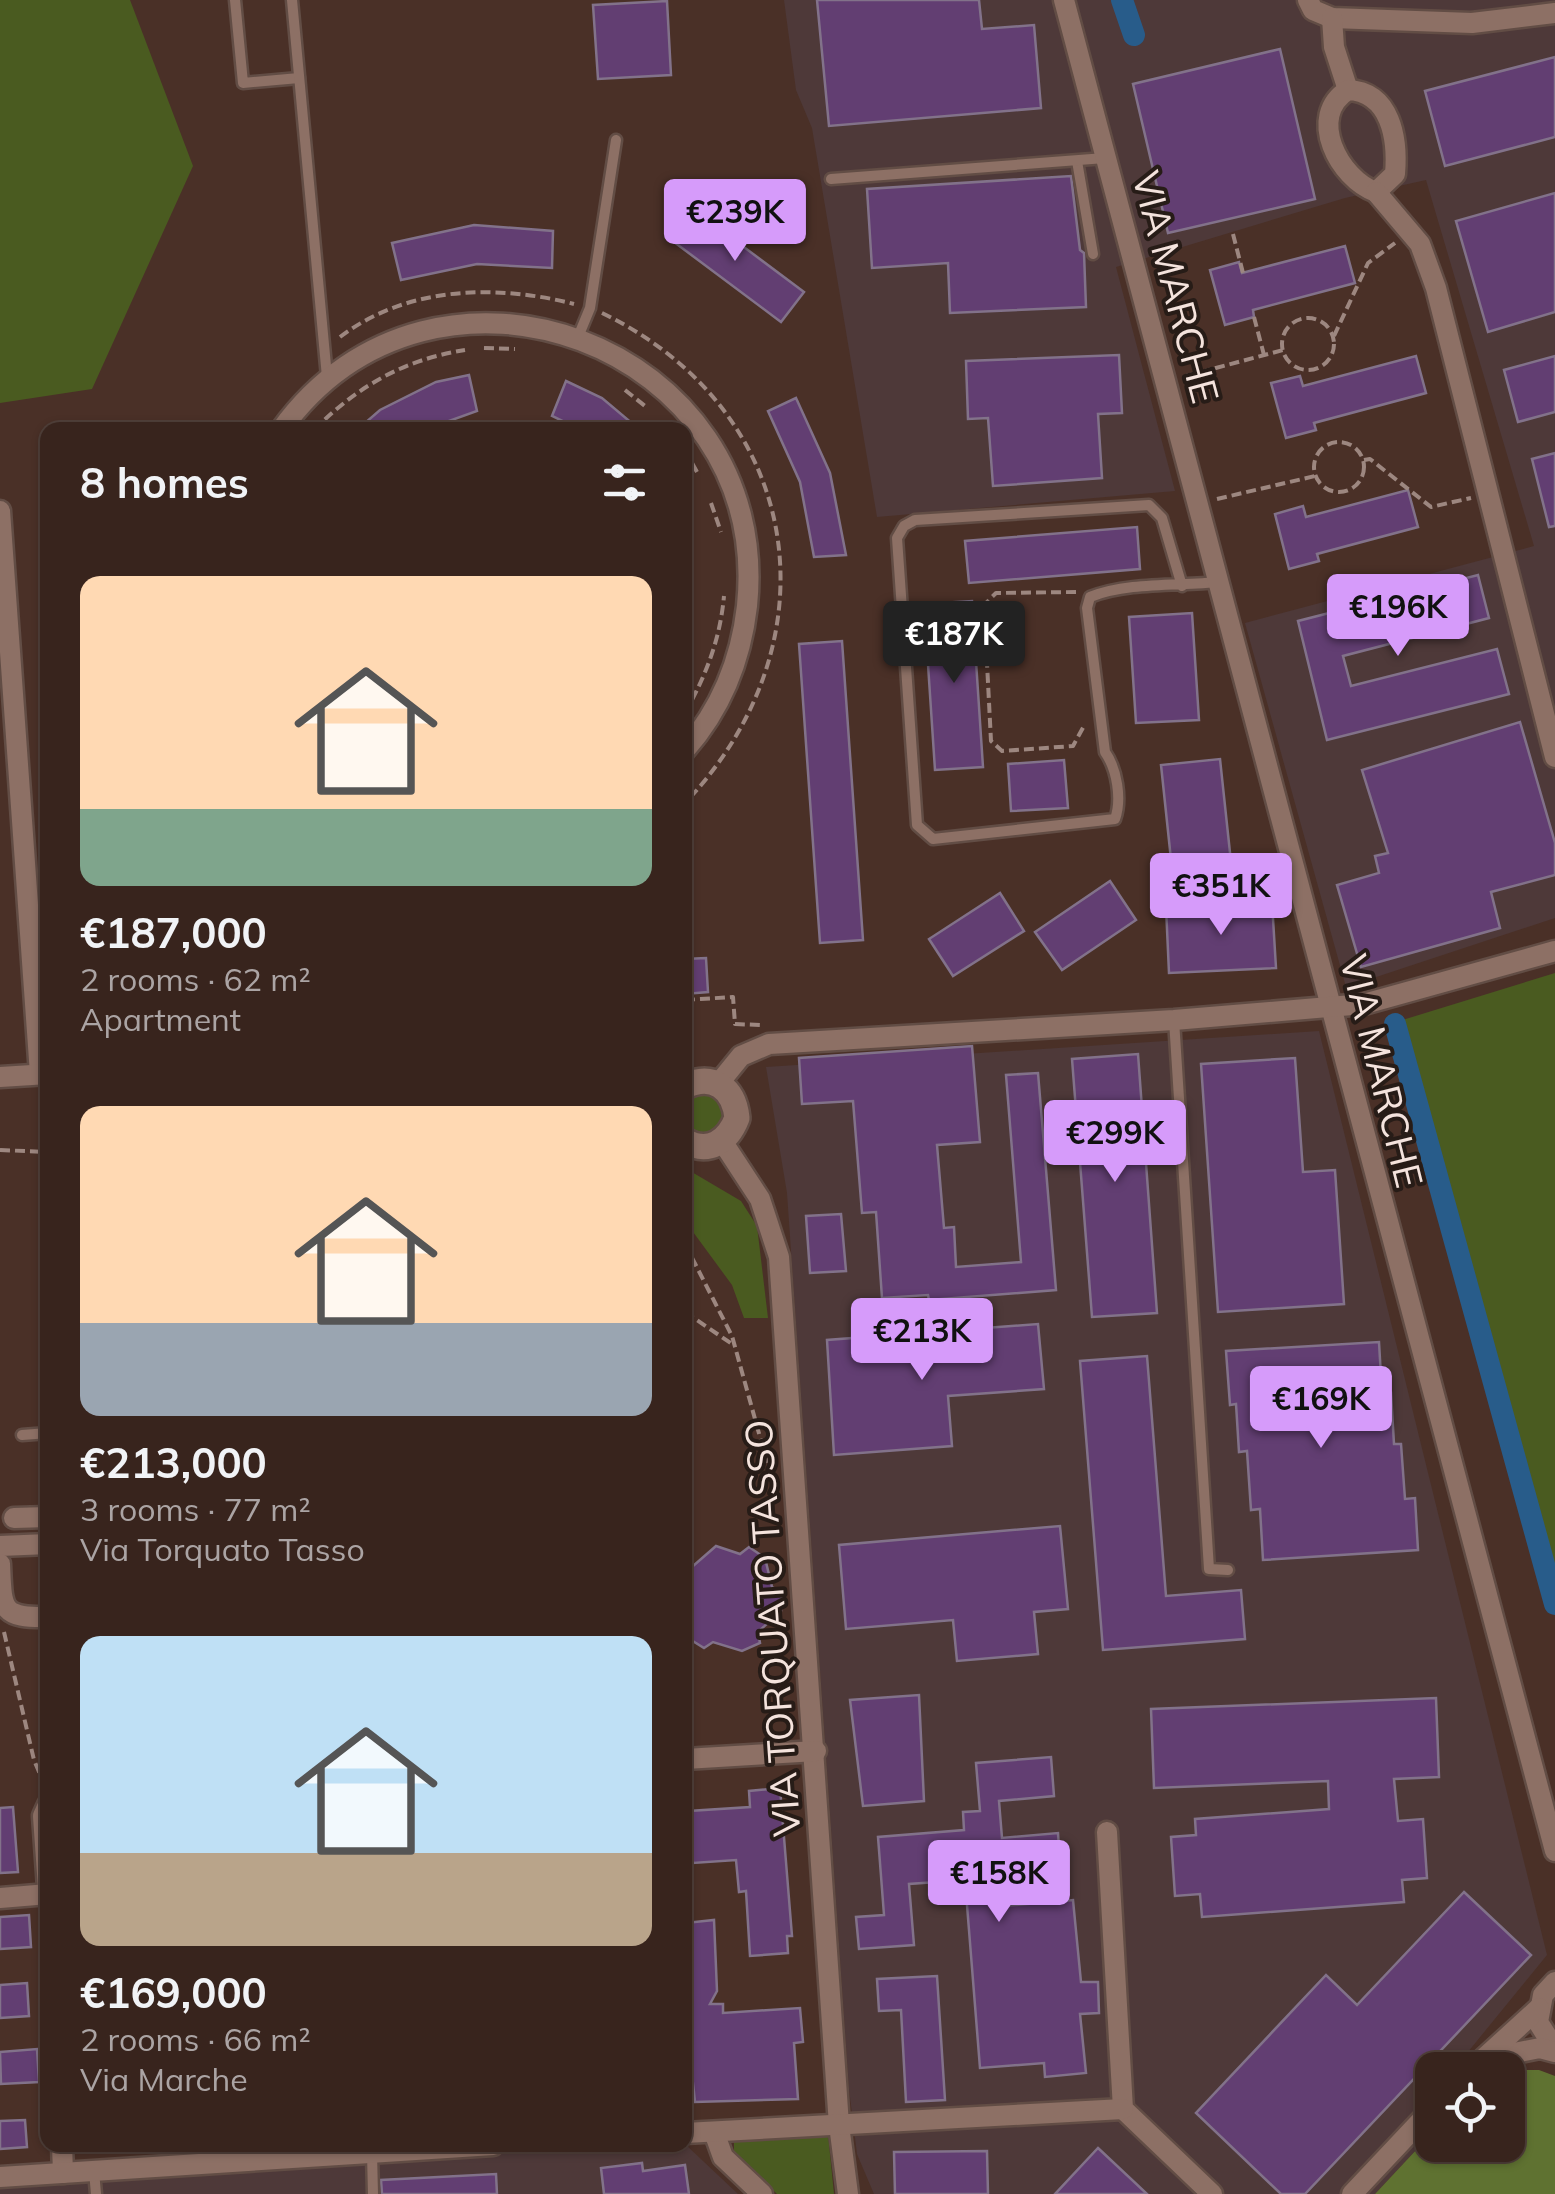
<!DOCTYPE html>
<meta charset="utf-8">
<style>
:root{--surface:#38241d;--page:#43302a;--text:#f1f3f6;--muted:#aba4a4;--line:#52413b;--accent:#d69bfa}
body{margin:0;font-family:Mulish,sans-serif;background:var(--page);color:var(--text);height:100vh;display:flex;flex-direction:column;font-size:38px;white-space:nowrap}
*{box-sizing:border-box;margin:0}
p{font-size:32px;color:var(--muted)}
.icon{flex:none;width:55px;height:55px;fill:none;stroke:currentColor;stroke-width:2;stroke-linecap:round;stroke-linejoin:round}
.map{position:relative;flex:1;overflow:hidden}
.drawer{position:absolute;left:40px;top:422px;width:652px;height:1730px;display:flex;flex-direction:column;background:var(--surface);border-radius:20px;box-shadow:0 2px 8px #0004,0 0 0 2px var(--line)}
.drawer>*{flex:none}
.buttons{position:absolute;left:1415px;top:2052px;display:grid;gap:20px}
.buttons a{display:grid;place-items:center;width:110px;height:110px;border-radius:20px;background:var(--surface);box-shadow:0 2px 8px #0004,0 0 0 2px var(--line);font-size:50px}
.price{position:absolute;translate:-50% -85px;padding:0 22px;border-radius:10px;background:var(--accent);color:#111;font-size:32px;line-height:65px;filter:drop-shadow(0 2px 5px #0008)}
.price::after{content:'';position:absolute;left:50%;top:60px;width:30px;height:22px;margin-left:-15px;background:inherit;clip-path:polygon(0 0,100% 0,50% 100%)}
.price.on{background:#222;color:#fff}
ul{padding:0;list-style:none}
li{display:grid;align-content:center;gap:20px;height:530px;padding:0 40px}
li span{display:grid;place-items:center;height:310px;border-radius:20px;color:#555}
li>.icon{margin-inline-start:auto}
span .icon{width:180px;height:180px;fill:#fffc;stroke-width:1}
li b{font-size:42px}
h2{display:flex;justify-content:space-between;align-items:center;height:120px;padding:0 40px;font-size:42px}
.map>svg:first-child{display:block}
.industrial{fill:#4e3939}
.green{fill:#4a5b20}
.forest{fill:#5f7231}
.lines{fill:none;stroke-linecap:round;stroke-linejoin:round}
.canal{stroke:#285c8a;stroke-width:22}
.building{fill:#623e72;stroke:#82728a;stroke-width:2.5}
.service-casing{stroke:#624d45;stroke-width:15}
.minor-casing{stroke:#624d45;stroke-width:25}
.tertiary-casing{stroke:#624d45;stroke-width:30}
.path{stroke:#9d8780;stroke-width:4;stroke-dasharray:10 5;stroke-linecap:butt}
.service{stroke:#8d7065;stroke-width:10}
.minor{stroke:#8d7065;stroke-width:20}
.tertiary{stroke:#8d7065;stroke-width:25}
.labels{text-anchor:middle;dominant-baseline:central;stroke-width:8;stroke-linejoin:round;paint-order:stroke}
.street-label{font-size:38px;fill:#f4e3dd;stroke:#271c17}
</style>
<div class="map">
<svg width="1555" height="2194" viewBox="0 0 1555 2194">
<rect width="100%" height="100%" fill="#4a3027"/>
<g class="industrial">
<polygon points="784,0 1555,0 1555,918 1346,987 1245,623 1534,546 1426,180 1345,198 1116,267 1175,491 877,517 812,128 796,90"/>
<polygon points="1319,1031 1547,1955 1463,2058 1484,2070 1432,2070 1432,2133 1375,2194 874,2194 857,2154 849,2089 787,1193 766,1067"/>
<polygon points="685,2144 738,2194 0,2194 0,2185 599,2145"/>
</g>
<g class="green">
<polygon points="0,0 130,0 193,166 92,389 0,403"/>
<polygon points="1555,973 1555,1599 1396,1022"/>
<circle cx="704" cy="1114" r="21"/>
<polygon points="685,1168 741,1201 757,1226 768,1318 744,1318 732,1285 685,1221"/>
<polygon points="828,2134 834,2194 777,2194 734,2153 734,2139"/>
</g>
<polygon class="forest" points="1502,2070 1539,2070 1555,2076 1555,2194 1375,2194 1432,2133 1432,2145 1508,2145 1508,2070"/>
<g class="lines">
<g class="canal">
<polyline points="1122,0 1134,35"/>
<polyline points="1395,1024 1555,1604"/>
</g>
</g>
<g class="building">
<polygon points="817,0 979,0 982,29 1034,25 1041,108 829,126"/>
<polygon points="667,1 671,75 598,79 593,5"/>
<polygon points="1280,49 1315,199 1168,233 1133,84"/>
<polygon points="1555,57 1555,137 1445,166 1425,91"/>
<polygon points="1071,176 1080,250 1084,253 1086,307 950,313 948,263 872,268 867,189"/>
<polygon points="1555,193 1555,312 1488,332 1456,221"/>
<polygon points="689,206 804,292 781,322 666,236"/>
<polygon points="474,225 553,231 552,268 477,264 401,280 392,243"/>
<polygon points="1345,246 1355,283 1253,310 1254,317 1225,325 1210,270 1239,262 1242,273"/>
<polygon points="1119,355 1122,413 1098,414 1102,478 993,486 988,418 968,419 966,361"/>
<polygon points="1416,356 1426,393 1314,423 1316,430 1286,438 1271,383 1300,376 1303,386"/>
<polygon points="1555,356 1555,412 1518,422 1504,370"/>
<polygon points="469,375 477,411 424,430 357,430 380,410 436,382"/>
<polygon points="566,381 602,398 640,430 581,430 552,416"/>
<polygon points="796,398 830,473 846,555 814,557 800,482 768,411"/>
<polygon points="1555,453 1555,526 1549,527 1532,459"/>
<polygon points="1408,490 1418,527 1317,554 1319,561 1289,569 1275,514 1303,506 1306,517"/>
<polygon points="1137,527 1140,569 969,583 965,541"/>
<polygon points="1478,575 1489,618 1343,656 1351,686 1497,649 1509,694 1327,740 1298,621"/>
<polygon points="972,601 983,767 935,770 924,604"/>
<polygon points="1192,613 1199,720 1136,723 1129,617"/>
<polygon points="842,641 863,940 820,943 799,644"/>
<polygon points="1520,722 1555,843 1555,875 1491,892 1500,928 1361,967 1337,885 1379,873 1375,856 1388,853 1362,770"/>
<polygon points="1220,759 1231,862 1172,869 1161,765"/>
<polygon points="1064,760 1068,808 1011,811 1008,764"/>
<polygon points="1110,881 1136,920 1062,970 1035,932"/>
<polygon points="1000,893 1024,931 953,976 929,939"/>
<polygon points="1272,902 1276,968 1169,973 1166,907"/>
<polygon points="706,958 708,992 685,994 685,959"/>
<polygon points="972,1046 980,1142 937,1145 944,1228 954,1227 956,1267 1021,1262 1006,1075 1038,1073 1056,1290 929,1300 928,1295 882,1298 876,1212 862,1213 853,1101 802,1104 799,1058"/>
<polygon points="1138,1054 1157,1313 1092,1317 1072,1059"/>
<polygon points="1295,1058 1303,1172 1335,1170 1344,1304 1218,1312 1201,1064"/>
<polygon points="841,1214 846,1271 810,1273 806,1216"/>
<polygon points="1038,1324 1044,1389 948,1396 952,1446 834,1455 827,1340"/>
<polygon points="1379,1342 1382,1394 1391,1393 1394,1444 1401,1444 1405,1499 1415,1498 1418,1550 1263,1560 1260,1509 1251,1510 1247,1451 1239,1452 1236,1404 1230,1405 1226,1351"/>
<polygon points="1147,1356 1166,1596 1241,1590 1245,1639 1103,1650 1080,1361"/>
<polygon points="1060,1526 1068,1609 1034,1612 1038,1654 957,1661 953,1620 846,1629 839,1545"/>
<polygon points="716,1546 740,1554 749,1547 765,1558 772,1587 782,1592 781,1611 758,1632 760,1643 742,1651 713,1642 704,1648 688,1638 685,1573"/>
<polygon points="919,1695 924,1801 863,1806 850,1700"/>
<polygon points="1436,1698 1439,1777 1394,1779 1398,1821 1423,1819 1427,1878 1402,1880 1404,1902 1202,1917 1200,1894 1175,1896 1171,1837 1196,1835 1195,1819 1329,1809 1328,1781 1154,1788 1151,1709"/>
<polygon points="1051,1757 1054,1796 999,1801 1002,1838 1058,1833 1060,1865 1002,1869 1005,1906 1073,1900 1081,1982 1098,1982 1099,2013 1080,2014 1086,2073 1045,2077 1044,2063 980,2068 965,1880 909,1884 914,1945 859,1949 856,1917 884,1915 878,1837 964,1830 963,1812 980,1811 976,1763"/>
<polygon points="780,1788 792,1936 787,1936 788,1953 750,1956 746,1891 739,1892 736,1860 693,1863 689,1811 750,1807 749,1791"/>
<polygon points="13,1807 18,1872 0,1873 0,1808"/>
<polygon points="1464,1892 1531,1955 1305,2194 1281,2194 1196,2113 1326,1975 1357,2005"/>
<polygon points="29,1915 31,1947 0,1949 0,1917"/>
<polygon points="714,1920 717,1991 710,2004 723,2004 723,2013 800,2008 803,2042 794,2043 798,2099 695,2102 688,2038 685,1923"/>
<polygon points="937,1976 945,2100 906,2102 901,2010 879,2011 877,1979"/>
<polygon points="27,1983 29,2016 0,2018 0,1985"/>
<polygon points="37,2049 39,2082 1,2084 0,2052"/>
<polygon points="25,2120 27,2147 0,2149 0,2121"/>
<polygon points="1098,2148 1147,2194 1055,2194"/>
<polygon points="987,2151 988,2194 895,2194 894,2152"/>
<polygon points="642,2163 643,2171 685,2165 689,2194 604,2194 601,2168"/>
<polygon points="496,2174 497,2194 382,2194 381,2180"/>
</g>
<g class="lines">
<defs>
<g id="service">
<polyline points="235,0 243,83 299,78"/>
<polyline points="292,0 327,377"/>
<polyline points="1077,161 1093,254"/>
<polyline points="831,179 1105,158"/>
<polyline points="578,337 590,308 616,140"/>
<path d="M1182 586 1162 518 1149 505 915 520 904 526 897 538 917 825 933 839 1115 819C1122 799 1117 769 1105 752L1087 608 1090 597C1127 582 1178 586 1218 582"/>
<polyline points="1174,1020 1209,1569 1228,1570"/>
<polyline points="22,1435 48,1433"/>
<polyline points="372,2153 373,2194"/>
<polyline points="94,2171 96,2194"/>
</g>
<g id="minor">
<polyline points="1064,0 1555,1851"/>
<polyline points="1308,0 1313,10 1332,18 1472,23 1555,13"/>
<polyline points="1332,18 1334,47 1348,90"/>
<path d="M1348 90C1391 92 1398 139 1395 174L1376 192C1339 179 1306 116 1348 90Z"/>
<polyline points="1376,192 1420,244 1436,288 1555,757"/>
<path d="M281 430C433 218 774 345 747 606 741 659 721 709 685 750"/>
<polyline points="0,511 40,1074"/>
<polyline points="0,1077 48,1074"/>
<polyline points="719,1083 741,1056 769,1044 1174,1020 1364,1004 1555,951"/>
<polyline points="722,1141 760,1199 779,1257 839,2125 848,2194"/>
<polyline points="14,1518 48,1517"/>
<polyline points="0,1546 48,1544"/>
<path d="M0 1564C2 1609 0 1618 48 1617"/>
<polyline points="685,1759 816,1751"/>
<polyline points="48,1805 43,1816 48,1888"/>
<polyline points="1107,1832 1123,2109 1212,2194"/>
<polyline points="0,1898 48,1894"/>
<polyline points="1555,1982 1543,1995 1538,2022 1555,2049"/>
<polyline points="1489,2058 1540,2048 1555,2052"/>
<polyline points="1471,2070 1539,2008"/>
<polyline points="714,2132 723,2157 762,2194"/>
<polyline points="685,2133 1123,2109"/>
<polyline points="62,2145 63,2173"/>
<polyline points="0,2177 493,2145"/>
<polyline points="1352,2194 1432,2109"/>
</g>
<path id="tertiary" d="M685 1086C713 1073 734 1088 737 1118 728 1141 709 1155 685 1141"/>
</defs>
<use href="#service" class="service-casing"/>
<use href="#minor" class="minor-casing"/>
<use href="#tertiary" class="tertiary-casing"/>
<g class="path">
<polyline points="1233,234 1243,273"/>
<path d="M602 313C805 411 838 642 685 803"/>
<polyline points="1254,317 1264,355"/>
<circle cx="1308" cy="344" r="26"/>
<polyline points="1334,336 1368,263 1395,243"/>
<path d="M340 337C407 286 496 284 574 304"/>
<polyline points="484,348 515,349"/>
<polyline points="1186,376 1283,350"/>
<polyline points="625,390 645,406"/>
<path d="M314 430C358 386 403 360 465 350"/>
<circle cx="1339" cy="467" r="25"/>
<polyline points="685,450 697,472"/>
<polyline points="1364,460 1370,459 1431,507 1471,498"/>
<polyline points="1217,499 1315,476"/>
<polyline points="711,503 721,532"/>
<polyline points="1076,592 996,593 984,605 991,741 1002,751 1073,746 1085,724"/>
<path d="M685 713C706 675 720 640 724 596"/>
<polyline points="685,1000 733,997 735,1024 761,1025"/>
<polyline points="0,1150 48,1152"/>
<polyline points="685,1244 732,1336 773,1484"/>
<polyline points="685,1312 735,1346"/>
<polyline points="4,1632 34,1760 45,1786"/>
</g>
<use href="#service" class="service"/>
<use href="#minor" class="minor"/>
<use href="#tertiary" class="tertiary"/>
</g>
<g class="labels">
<g class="street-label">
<text transform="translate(1176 287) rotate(75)">VIA MARCHE</text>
<text transform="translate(1382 1071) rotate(76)">VIA MARCHE</text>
<text transform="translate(772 1628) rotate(-94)">VIA TORQUATO TASSO</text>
</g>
</g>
</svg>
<div class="buttons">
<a><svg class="icon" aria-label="locate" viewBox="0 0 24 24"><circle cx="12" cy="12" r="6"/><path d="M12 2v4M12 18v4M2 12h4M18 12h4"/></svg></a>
</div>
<b class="price" style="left:735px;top:264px">€239K</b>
<b class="price" style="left:1398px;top:659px">€196K</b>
<b class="price on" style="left:954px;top:686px">€187K</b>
<b class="price" style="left:1221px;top:938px">€351K</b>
<b class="price" style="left:1115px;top:1185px">€299K</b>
<b class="price" style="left:922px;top:1383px">€213K</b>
<b class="price" style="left:1321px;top:1451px">€169K</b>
<b class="price" style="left:999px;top:1925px">€158K</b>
<section class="drawer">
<h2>8 homes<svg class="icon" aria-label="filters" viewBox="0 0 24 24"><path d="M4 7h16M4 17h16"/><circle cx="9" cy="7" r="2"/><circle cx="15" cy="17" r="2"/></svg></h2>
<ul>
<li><span style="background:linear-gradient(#ffd9b3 75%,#7fa58c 0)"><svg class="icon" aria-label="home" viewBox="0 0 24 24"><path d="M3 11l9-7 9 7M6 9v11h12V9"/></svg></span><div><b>€187,000</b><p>2 rooms · 62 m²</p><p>Apartment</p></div></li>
<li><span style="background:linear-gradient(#ffd9b3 70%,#9aa5b1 0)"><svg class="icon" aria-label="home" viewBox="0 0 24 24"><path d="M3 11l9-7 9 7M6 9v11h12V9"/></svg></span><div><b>€213,000</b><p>3 rooms · 77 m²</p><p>Via Torquato Tasso</p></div></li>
<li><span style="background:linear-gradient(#bfe0f5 70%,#b9a48a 0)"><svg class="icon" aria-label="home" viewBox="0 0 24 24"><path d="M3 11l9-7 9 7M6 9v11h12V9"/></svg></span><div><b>€169,000</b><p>2 rooms · 66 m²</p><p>Via Marche</p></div></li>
</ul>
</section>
</div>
